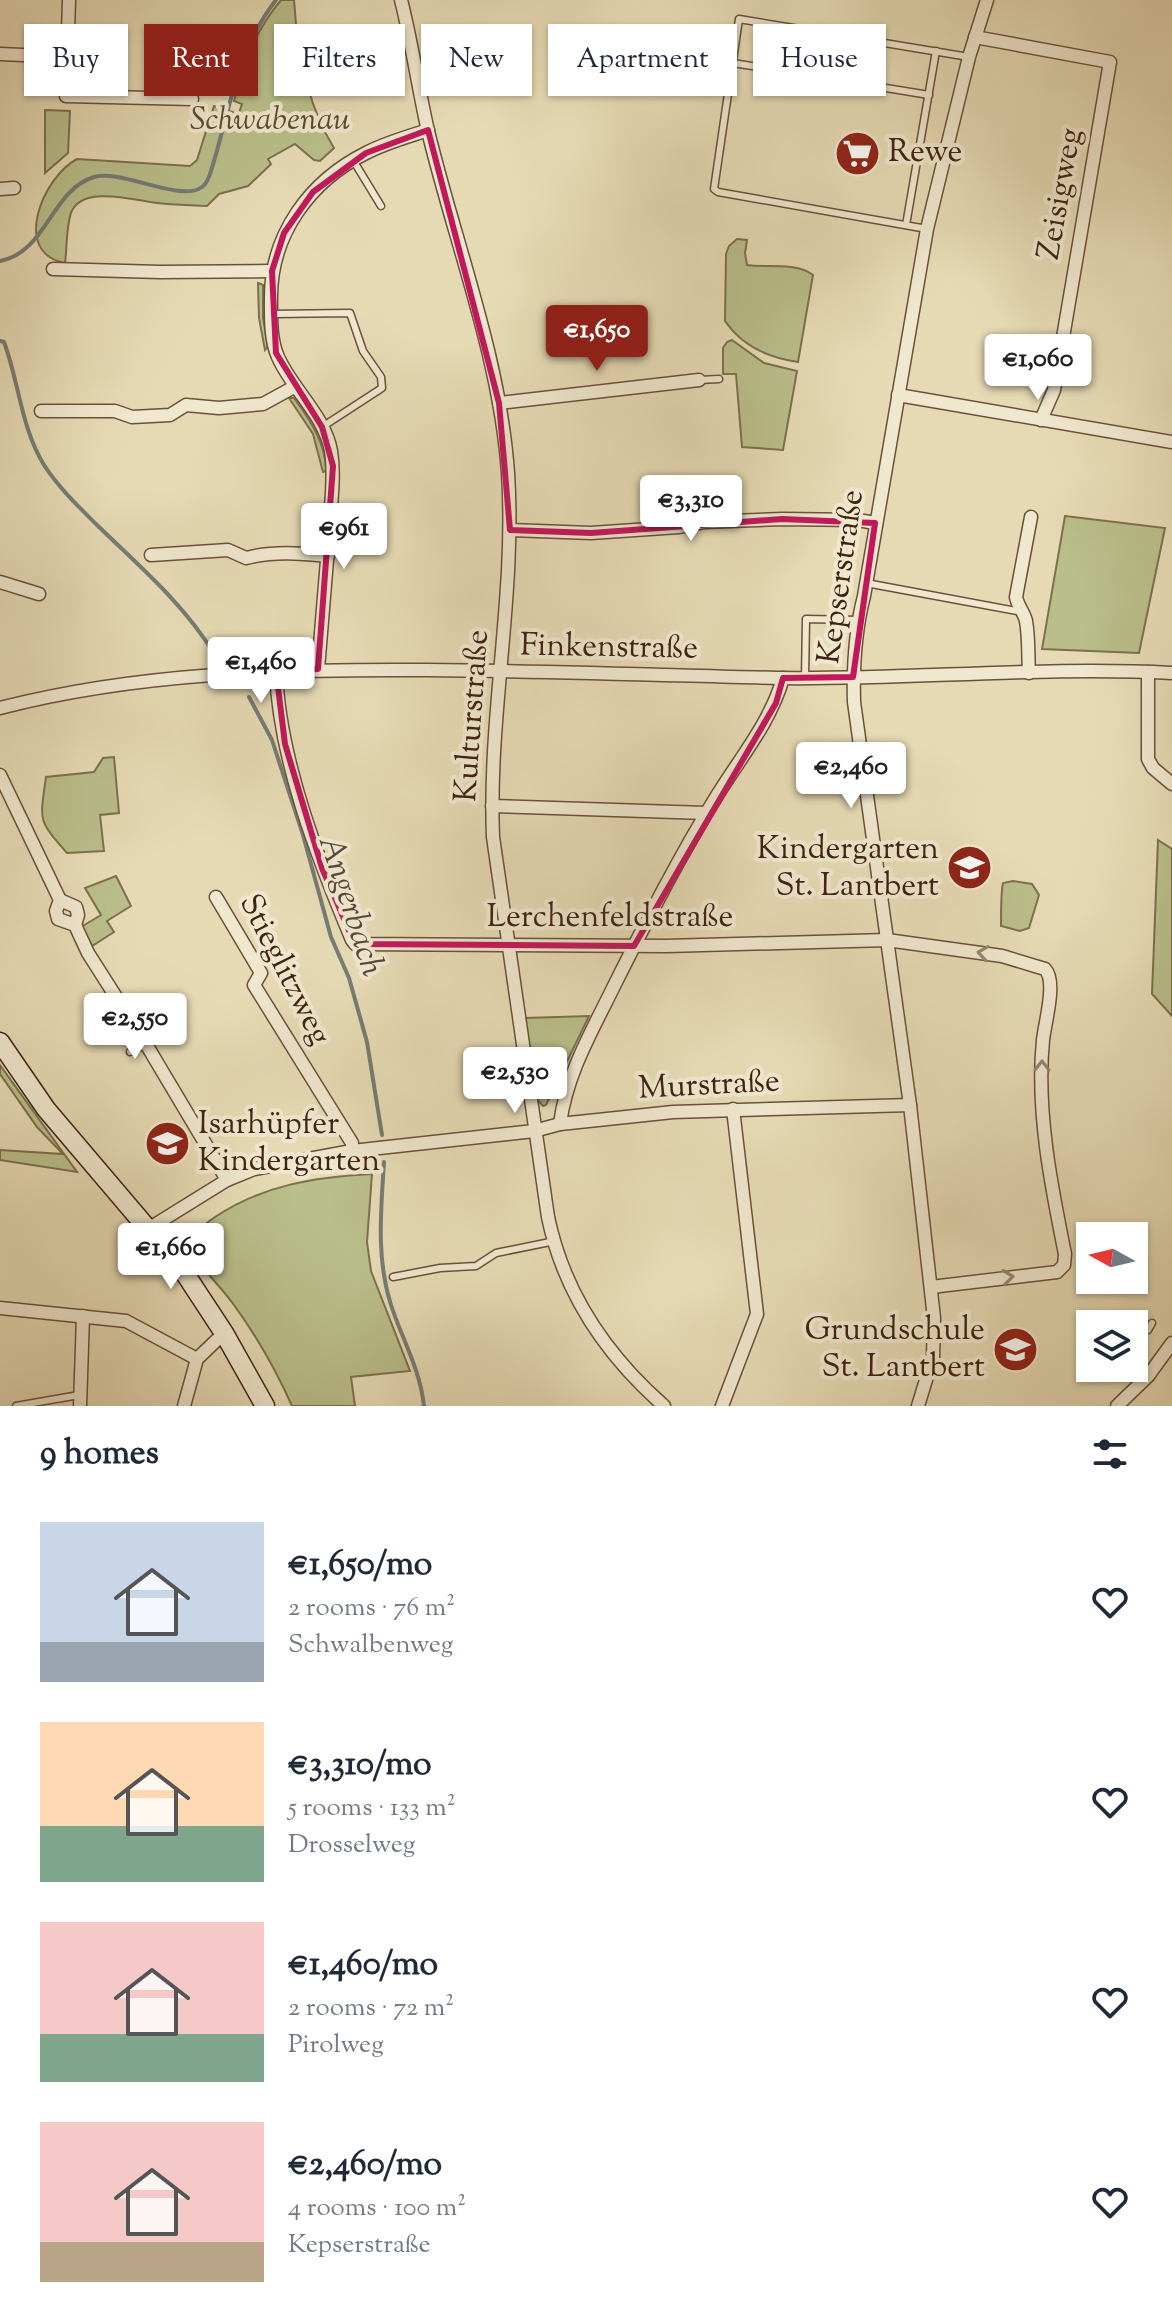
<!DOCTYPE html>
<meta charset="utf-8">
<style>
:root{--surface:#fff;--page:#f6f6f7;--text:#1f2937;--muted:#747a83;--accent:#8f2418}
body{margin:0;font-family:"Sorts Mill Goudy",serif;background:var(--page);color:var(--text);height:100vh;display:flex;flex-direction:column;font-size:30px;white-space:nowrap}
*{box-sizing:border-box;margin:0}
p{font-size:26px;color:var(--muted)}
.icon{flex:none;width:44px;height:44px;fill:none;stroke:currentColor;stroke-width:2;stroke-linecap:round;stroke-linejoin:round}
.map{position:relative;height:1406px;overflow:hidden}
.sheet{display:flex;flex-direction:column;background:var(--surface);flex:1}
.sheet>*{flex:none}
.banner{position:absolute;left:24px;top:24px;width:1124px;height:72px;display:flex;gap:16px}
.needle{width:52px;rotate:278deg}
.tools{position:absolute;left:1076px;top:1222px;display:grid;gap:16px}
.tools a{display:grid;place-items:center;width:72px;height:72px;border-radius:0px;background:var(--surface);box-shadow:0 2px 6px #0004;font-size:40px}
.price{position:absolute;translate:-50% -68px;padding:0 18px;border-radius:8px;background:#fff;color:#222;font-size:26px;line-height:52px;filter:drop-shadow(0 2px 4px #0008)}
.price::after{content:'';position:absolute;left:50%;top:48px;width:24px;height:18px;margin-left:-12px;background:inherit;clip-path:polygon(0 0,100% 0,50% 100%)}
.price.on{background:var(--accent);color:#fff}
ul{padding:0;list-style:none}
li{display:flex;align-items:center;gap:24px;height:200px;padding:0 40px}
li span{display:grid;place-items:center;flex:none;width:224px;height:160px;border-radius:0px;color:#555}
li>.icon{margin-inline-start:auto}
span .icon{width:96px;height:96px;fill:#fffc;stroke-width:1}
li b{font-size:34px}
h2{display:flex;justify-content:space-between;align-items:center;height:96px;padding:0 40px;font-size:34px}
.pill{padding:0 28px;border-radius:0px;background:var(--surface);box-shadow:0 2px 6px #0004;font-size:28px;line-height:72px}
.pill.on{background:var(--accent);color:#fff}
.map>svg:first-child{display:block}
.green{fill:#b9be8a;stroke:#7c704e;stroke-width:2}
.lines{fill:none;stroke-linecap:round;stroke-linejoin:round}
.stream{stroke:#757c75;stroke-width:4}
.service-casing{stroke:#6a503b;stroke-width:9}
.minor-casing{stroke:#6a503b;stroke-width:15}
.secondary-casing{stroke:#402213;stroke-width:21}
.service{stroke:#efe7ce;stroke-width:6}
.minor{stroke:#efe7ce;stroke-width:12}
.secondary{stroke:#efe7ce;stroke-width:18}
.oneway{stroke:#988470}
.marked{fill:none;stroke:#c2185b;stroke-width:6;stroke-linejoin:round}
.labels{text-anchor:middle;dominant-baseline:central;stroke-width:8;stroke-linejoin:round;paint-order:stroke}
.park-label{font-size:32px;font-style:italic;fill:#5e4931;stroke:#efe7ce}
.poi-label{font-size:32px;fill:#402213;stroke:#efe7ce;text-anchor:start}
.street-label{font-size:32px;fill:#402213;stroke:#efe7ce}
.water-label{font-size:34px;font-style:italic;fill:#56483c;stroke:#efe7ce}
</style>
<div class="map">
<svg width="1172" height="1406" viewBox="0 0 1172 1406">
<rect width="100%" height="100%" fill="#e6dab4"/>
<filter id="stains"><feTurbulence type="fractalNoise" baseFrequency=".0025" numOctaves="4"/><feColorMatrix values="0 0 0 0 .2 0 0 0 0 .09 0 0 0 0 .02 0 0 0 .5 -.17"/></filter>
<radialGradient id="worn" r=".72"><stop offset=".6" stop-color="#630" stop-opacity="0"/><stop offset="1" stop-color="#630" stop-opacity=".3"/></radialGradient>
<g class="green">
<path d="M281 0H294C297 49 307 105 334 148L320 161 314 160 295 144 268 159 271 164 248 186 219 194 207 206C191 205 174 205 158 203 136 201 82 184 71 213 66 228 67 248 65 263 11 253 43 177 77 159L190 166 197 160 214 106 233 112 237 119 242 104 234 101C244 62 255 31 281 0Z"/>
<polygon points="45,110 70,111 68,153 45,173"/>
<path d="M737 239 747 240 745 253 747 265C767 268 797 262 813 275L798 362C770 358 742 346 725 321L726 254 729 246Z"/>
<polygon points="258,283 263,285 263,318 268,346 265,350 259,318"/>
<polygon points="732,340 764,363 797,371 783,450 742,447 736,374 723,374 723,348 727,342"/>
<path d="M289 398H294C310 420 326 443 326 471L323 472 313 434Z"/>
<polygon points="1065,516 1165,528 1139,653 1042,649"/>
<path d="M114 757 119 813 100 815 104 851 67 853C37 819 40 821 46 777L94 772 103 758Z"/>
<polygon points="1158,840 1172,849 1172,1016 1152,994"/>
<polygon points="116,876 131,906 107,921 114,932 92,946 81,927 101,915 85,888"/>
<path d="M1013 881 1032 884 1039 895 1029 928 1020 931 1001 926C1001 918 1001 890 1003 883Z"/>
<polygon points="589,1016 546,1105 543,1106 537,1099 525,1018"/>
<polygon points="0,1065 77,1172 0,1160 0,1150 63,1154 37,1127 0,1074"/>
<path d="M372 1174 367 1242 371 1271 410 1371 351 1377 355 1406H292C276 1370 257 1337 234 1305 225 1291 197 1265 194 1251 191 1235 203 1225 215 1217 263 1185 315 1177 372 1174Z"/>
</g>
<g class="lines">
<g class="stream">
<path d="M0 261C47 252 51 190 94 177 122 169 181 203 202 187 207 184 209 177 211 171 230 111 236 51 276 0"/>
<path d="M0 341 4 342C19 382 21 428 44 465 59 488 78 506 97 525 138 565 183 603 213 652"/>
<polyline points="249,697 272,740 303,835 331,937 349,978 367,1042 382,1135"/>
<path d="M384 1162C381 1211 376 1258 391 1305 402 1339 420 1369 424 1406"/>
</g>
<defs>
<g id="service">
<polyline points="733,63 929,95"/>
<polyline points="353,160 381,206"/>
<polyline points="906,225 936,51"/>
<polyline points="927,229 718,192 714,189 739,19 969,57"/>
<polyline points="273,314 350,313 363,351 381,377 382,388 322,427"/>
<polyline points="699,380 719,379"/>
<polyline points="866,583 1022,612"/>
<polyline points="805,678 806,619 858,620"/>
<polyline points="130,1052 146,1044"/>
<polyline points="393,1277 440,1268 476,1266 496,1253 555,1241"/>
<polyline points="1148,1330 1152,1323"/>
<polyline points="16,1406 79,1395"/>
</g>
<g id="minor">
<polyline points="69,0 66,96 192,99"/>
<path d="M401 0C412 43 418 87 428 131 455 243 500 357 508 473 516 595 488 715 493 837L548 1217C564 1294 606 1355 664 1406"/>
<polyline points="975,37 1110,62 1054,390 1041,420"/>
<polyline points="0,54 68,57"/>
<polyline points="0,189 14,188"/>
<polyline points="53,269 160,272 272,271"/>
<polyline points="898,395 1172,442"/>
<polyline points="499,403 699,380"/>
<polyline points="41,411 115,411 132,417 170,415 186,405 219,408 263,404 294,387"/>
<polyline points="510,530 591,533 679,527 704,522 782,519 858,520 875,523"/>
<path d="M151 555 228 550 246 558C273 551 299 553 328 556"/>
<polyline points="0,582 39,594"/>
<path d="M318 669C322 621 326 572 330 524 331 500 335 475 331 451 325 416 292 389 278 357 270 339 271 316 271 297 271 234 310 181 366 153 385 143 407 137 428 130"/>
<path d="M276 671C279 759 318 859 352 940L355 944 666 946 887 940 1002 956 1045 969C1057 981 1045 1022 1043 1040 1036 1110 1051 1185 1065 1254L1064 1265 1057 1272 931 1287"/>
<polyline points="1148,672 1148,759 1153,768 1172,784"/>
<path d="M1029 673C1028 656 1029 638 1026 621 1024 612 1018 607 1016 597L1031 517"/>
<path d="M0 708C140 672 283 669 427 670 544 671 661 675 778 678 909 680 1041 666 1172 673"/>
<polyline points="0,775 60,900"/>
<polyline points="492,806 706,813"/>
<polyline points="216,897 261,973 254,985 352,1143 352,1151"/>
<polygon points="60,900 76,907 78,915 75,925 58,919 56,911"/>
<polyline points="75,925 88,953 146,1044 227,1180"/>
<path d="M560 1124C566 1075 592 1031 613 988 646 922 679 857 718 794 741 757 771 721 783 678"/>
<polyline points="148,1229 227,1180 254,1169 352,1151 534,1131 560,1124 673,1112 910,1105"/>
<polyline points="0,1308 126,1321 197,1359"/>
<polyline points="80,1406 83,1316"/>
<polyline points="184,1406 197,1359 224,1333"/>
<polyline points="722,1406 757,1314 733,1109"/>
<path d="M918 1406 933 1357 934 1318 910 1105 854 702C853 667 855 631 864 596L927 229 969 57 987 0"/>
<polyline points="1117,1406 1148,1376 1172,1343"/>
</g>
<polyline id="secondary" points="0,1042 46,1109 182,1269 224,1333 265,1406"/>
</defs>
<use href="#service" class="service-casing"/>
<use href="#minor" class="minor-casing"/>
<use href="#secondary" class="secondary-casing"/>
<use href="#service" class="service"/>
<use href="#minor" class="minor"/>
<use href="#secondary" class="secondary"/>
</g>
<defs><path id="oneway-chevron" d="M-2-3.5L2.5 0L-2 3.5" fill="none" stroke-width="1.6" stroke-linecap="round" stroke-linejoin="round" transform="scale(2)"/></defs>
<g class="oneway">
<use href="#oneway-chevron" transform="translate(983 953) rotate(-171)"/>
<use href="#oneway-chevron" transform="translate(1042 1066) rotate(-89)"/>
<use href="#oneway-chevron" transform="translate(1008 1277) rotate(-7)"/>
</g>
<path class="marked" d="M428 130 499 403 510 530 591 533 782 519 875 523 853 677 783 678 776 703 634 946 355 944 322 868 285 744 276 671 318 669 333 466 322 427 276 353 272 271 284 233 313 192 366 153Z"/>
<defs>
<symbol id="supermarket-disc" viewBox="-11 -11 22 22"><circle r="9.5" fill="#8f2418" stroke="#efe7ce"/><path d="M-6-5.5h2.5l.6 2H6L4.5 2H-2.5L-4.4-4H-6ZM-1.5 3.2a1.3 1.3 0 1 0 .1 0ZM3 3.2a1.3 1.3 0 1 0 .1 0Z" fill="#fff"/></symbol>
<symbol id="school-disc" viewBox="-11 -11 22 22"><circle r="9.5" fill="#8f2418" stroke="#efe7ce"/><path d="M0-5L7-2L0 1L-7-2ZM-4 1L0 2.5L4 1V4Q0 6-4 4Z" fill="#fff"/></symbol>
</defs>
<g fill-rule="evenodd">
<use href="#supermarket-disc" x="832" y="128" width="51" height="51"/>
<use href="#school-disc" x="944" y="842" width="51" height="51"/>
<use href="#school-disc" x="142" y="1118" width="51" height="51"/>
<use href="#school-disc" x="990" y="1324" width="51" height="51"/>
</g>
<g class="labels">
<g class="park-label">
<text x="270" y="121">Schwabenau</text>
</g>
<g class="poi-label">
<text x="888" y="153">Rewe</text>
<text x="939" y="850" text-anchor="end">Kindergarten<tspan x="939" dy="37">St. Lantbert</tspan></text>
<text x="198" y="1125">Isarhüpfer<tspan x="198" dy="37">Kindergarten</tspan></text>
<text x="985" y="1331" text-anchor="end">Grundschule<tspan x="985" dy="37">St. Lantbert</tspan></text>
</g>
<g class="street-label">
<text transform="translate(1061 194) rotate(-80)">Zeisigweg</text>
<text transform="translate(842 577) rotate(-82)">Kepserstraße</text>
<text transform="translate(609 648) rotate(1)">Finkenstraße</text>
<text transform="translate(473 716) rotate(-86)">Kulturstraße</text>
<text x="610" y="918">Lerchenfeldstraße</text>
<text transform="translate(284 970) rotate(63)">Stieglitzweg</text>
<text transform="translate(709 1086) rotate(-3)">Murstraße</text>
</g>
<g class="water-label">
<text transform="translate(350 906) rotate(72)">Angerbach</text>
</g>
</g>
<rect width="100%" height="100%" filter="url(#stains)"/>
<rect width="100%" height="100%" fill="url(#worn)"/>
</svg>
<div class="tools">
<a><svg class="needle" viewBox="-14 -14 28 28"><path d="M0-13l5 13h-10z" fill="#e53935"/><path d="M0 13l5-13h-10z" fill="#747a83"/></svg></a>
<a><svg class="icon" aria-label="layers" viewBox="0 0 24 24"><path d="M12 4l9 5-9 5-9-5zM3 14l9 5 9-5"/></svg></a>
</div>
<b class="price on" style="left:597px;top:373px">€1,650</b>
<b class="price" style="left:1038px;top:402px">€1,060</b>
<b class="price" style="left:691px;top:543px">€3,310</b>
<b class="price" style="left:344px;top:571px">€961</b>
<b class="price" style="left:261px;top:705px">€1,460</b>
<b class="price" style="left:851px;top:810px">€2,460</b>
<b class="price" style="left:135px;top:1061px">€2,550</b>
<b class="price" style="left:515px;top:1115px">€2,530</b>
<b class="price" style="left:171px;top:1291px">€1,660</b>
<div class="banner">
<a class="pill">Buy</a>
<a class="pill on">Rent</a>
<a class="pill">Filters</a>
<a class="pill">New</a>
<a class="pill">Apartment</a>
<a class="pill">House</a>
</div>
</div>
<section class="sheet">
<h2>9 homes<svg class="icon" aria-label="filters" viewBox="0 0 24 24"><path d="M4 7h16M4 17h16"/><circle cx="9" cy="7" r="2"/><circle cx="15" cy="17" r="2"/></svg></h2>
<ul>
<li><span style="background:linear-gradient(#c9d6e8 75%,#9aa5b1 0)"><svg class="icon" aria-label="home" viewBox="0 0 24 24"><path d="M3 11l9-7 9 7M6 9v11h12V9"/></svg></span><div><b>€1,650/mo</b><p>2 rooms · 76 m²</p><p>Schwalbenweg</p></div><svg class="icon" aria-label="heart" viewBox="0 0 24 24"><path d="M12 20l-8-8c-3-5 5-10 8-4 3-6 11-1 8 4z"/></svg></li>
<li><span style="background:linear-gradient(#ffd9b3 65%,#7fa58c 0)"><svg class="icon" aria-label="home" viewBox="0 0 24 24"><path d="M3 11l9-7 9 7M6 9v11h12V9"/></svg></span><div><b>€3,310/mo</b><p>5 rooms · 133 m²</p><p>Drosselweg</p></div><svg class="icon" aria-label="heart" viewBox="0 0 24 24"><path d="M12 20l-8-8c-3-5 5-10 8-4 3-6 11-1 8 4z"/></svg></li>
<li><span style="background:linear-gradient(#f6c9c9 70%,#7fa58c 0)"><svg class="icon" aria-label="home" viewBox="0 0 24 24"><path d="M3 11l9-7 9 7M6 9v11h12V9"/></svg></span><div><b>€1,460/mo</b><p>2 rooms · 72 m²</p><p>Pirolweg</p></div><svg class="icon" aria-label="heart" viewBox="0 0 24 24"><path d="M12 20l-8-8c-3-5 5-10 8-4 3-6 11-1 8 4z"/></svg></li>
<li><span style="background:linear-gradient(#f6c9c9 75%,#b9a48a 0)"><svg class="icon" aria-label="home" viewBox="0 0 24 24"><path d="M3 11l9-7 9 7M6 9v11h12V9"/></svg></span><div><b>€2,460/mo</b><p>4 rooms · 100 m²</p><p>Kepserstraße</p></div><svg class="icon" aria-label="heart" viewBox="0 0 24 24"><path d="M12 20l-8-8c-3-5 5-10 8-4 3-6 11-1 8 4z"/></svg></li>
</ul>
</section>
